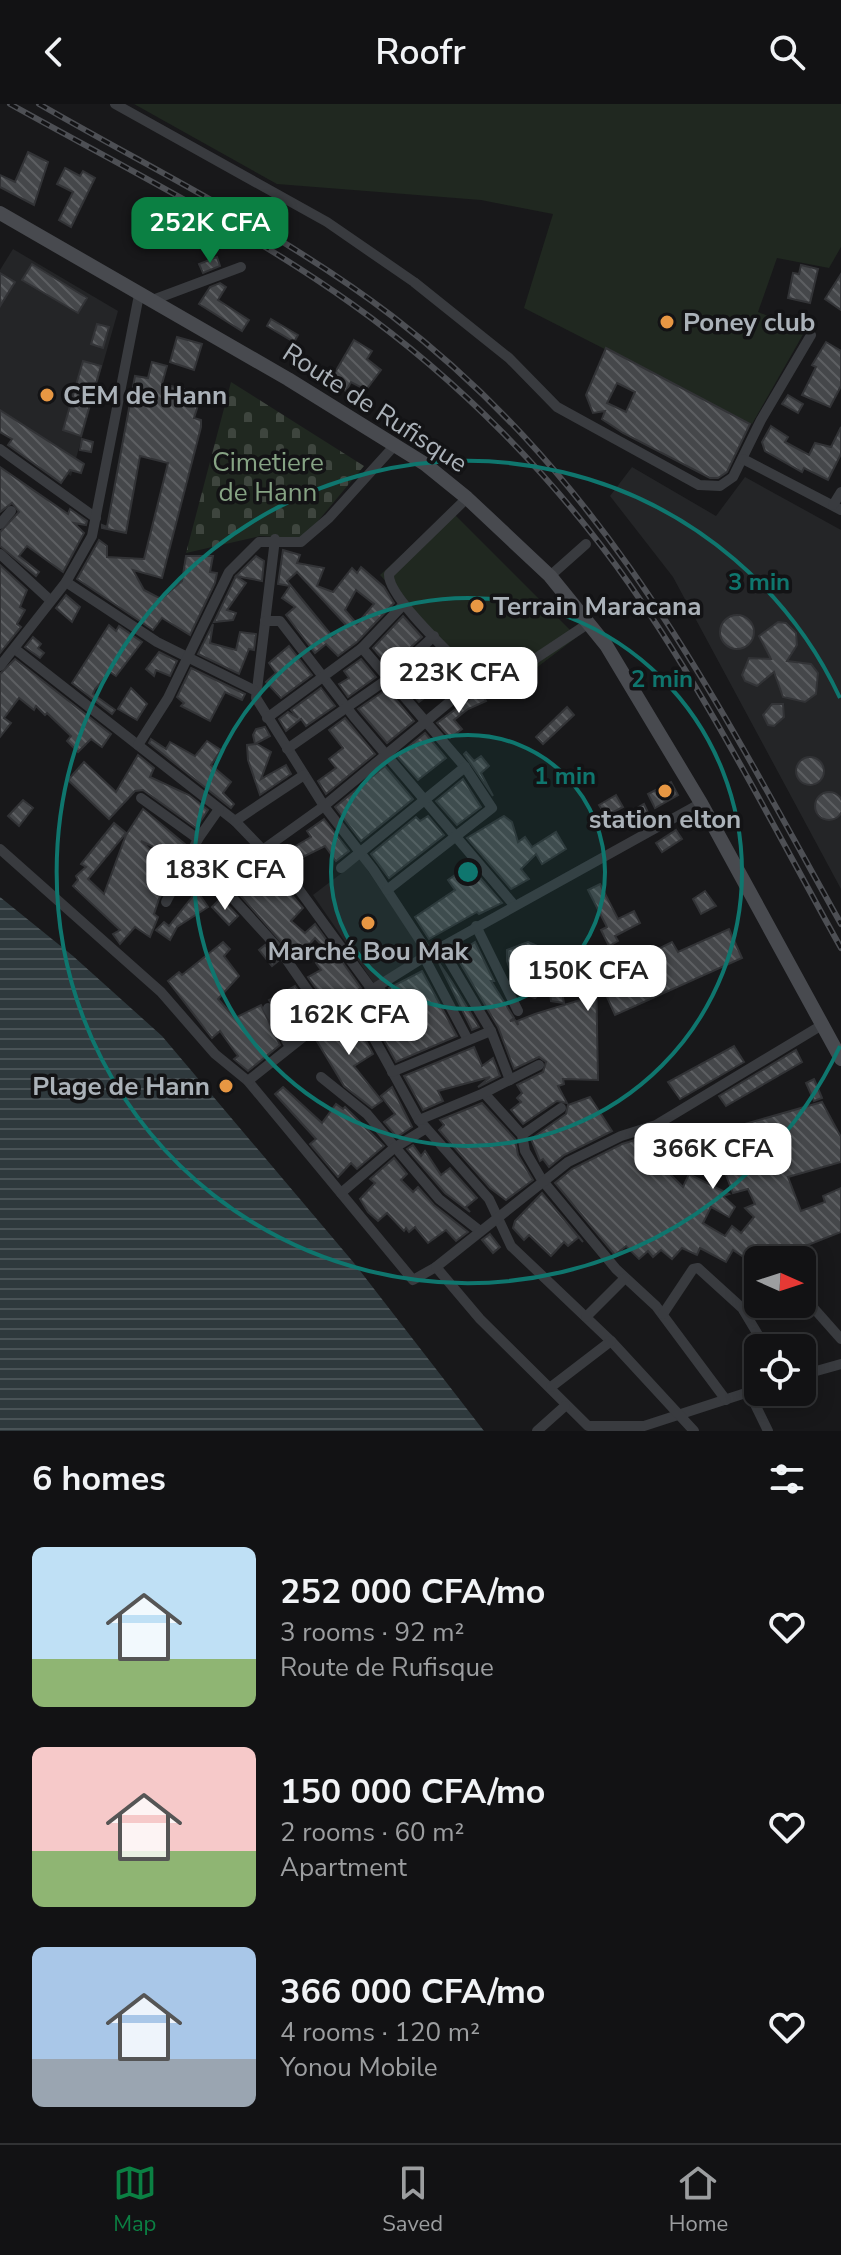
<!DOCTYPE html>
<meta charset="utf-8">
<style>
:root{--surface:#121214;--page:#1b1b1d;--text:#f1f3f6;--muted:#9c9ea0;--line:#313234;--accent:#0b8043}
body{margin:0;font-family:"Nunito Sans",sans-serif;background:var(--page);color:var(--text);height:100vh;display:flex;flex-direction:column;font-size:30px;white-space:nowrap}
*{box-sizing:border-box;margin:0}
p{font-size:26px;color:var(--muted)}
.icon{flex:none;width:44px;height:44px;fill:none;stroke:currentColor;stroke-width:2;stroke-linecap:round;stroke-linejoin:round}
.map{position:relative;height:1327px;overflow:hidden}
.sheet{display:flex;flex-direction:column;background:var(--surface);flex:1}
.sheet>*{flex:none}
.needle{width:52px;rotate:93deg}
.buttons{position:absolute;left:744px;top:1142px;display:grid;gap:16px}
.buttons a{display:grid;place-items:center;width:72px;height:72px;border-radius:12px;background:var(--surface);box-shadow:0 4px 20px #0003,0 0 0 2px var(--line);font-size:40px}
.price{position:absolute;translate:-50% -68px;padding:0 18px;border-radius:16px;background:#fff;color:#222;font-size:26px;line-height:52px;filter:drop-shadow(0 2px 4px #0008)}
.price::after{content:'';position:absolute;left:50%;top:48px;width:24px;height:18px;margin-left:-12px;background:inherit;clip-path:polygon(0 0,100% 0,50% 100%)}
.price.active{background:var(--accent);color:#fff}
ul{padding:0;list-style:none}
li{display:flex;align-items:center;gap:24px;height:200px;padding:0 32px}
li span{display:grid;place-items:center;flex:none;width:224px;height:160px;border-radius:12px;color:#555}
li>.icon{margin-inline-start:auto}
span .icon{width:96px;height:96px;fill:#fffc;stroke-width:1}
li b{font-size:34px}
h2{display:flex;justify-content:space-between;align-items:center;height:96px;padding:0 32px;font-size:34px}
header{display:flex;justify-content:space-between;align-items:center;height:104px;padding:0 32px;background:var(--surface);font-size:36px;font-weight:600}
.dock{display:flex;justify-content:space-around;align-items:center;height:112px;border-top:2px solid var(--line);background:var(--surface);font-size:22px;color:var(--muted)}
.dock a{display:grid;justify-items:center;gap:4px}
.dock .active{color:var(--accent)}
.map>svg:first-child{display:block}
.built{fill:#242527}
.green{fill:#202820}
.cemetery{fill:url(#cemetery-stones)}
.water{fill:url(#water-rules)}
.building{fill:url(#building-back-hatch);stroke:#323336;stroke-width:2;fill-rule:evenodd}
.lines{fill:none;stroke-linecap:round;stroke-linejoin:round}
.minor{stroke:#393b3f;stroke-width:10}
.secondary{stroke:#484a4f;stroke-width:14}
.rail-casing{stroke:#4d4f54;stroke-width:6}
.rail{stroke:#131315;stroke-width:3;stroke-dasharray:9;stroke-linecap:butt}
.ring{fill:none;stroke:#0f766e;stroke-width:4}
.poi-dot{fill:#e79743;stroke:#131315;stroke-width:3}
.labels{text-anchor:middle;dominant-baseline:central;stroke-width:7;stroke-linejoin:round;paint-order:stroke}
.poi-label{font-size:26px;font-weight:bold;fill:#abb2b9;stroke:#131315;text-anchor:start}
.street-label{font-size:26px;fill:#abb2b9;stroke:#131315}
.park-label{font-size:26px;fill:#86a384;stroke:#131315}
.centre{fill:#0f766e;stroke:#131315;stroke-width:4}
.ring-label{font-size:24px;text-anchor:middle;font-weight:bold;fill:#0f766e;stroke:#131315;stroke-width:7;stroke-linejoin:round;paint-order:stroke}
</style>
<header><svg class="icon" aria-label="back" viewBox="0 0 24 24"><path d="M15 5l-7 7 7 7"/></svg>Roofr<svg class="icon" aria-label="search" viewBox="0 0 24 24"><circle cx="10" cy="10" r="6"/><path d="M15 15l6 6"/></svg></header>
<div class="map">
<svg width="841" height="1327" viewBox="0 0 841 1327">
<defs>
<pattern id="cemetery-stones" width="16" height="16" patternUnits="userSpaceOnUse" patternTransform="scale(2)"><rect width="16" height="16" fill="#202820"/><path d="M2 7V4a2 2 0 0 1 4 0v3zM10 15v-3a2 2 0 0 1 4 0v3z" fill="#3e453e"/></pattern>
<pattern id="water-rules" width="6" height="5" patternUnits="userSpaceOnUse" patternTransform="scale(2)"><rect width="6" height="5" fill="#2f393d"/><path d="M0 2.5h6" fill="none" stroke="#4a5357"/></pattern>
<pattern id="building-back-hatch" width="6" height="6" patternUnits="userSpaceOnUse" patternTransform="scale(2)"><rect width="6" height="6" fill="#45474a"/><path d="M-1 5l2 2M0 0l6 6M5-1l2 2" fill="none" stroke="#5d5f62"/></pattern>
</defs>
<rect width="100%" height="100%" fill="#18181a"/>
<g class="built">
<polygon points="13,145 118,207 71,372 0,328 0,166"/>
<polygon points="632,363 716,412 745,373 841,426 841,785 673,473 610,392"/>
<polygon points="360,755 423,848 375,881 313,791"/>
</g>
<g class="green">
<polygon points="134,0 841,0 841,143 829,164 777,154 758,208 805,227 752,320 524,204 553,110 481,96 277,80"/>
<polygon points="450,406 577,533 495,595 380,471"/>
</g>
<polygon class="cemetery" points="231,278 364,362 303,435 260,432 186,449"/>
<polygon class="water" points="0,793 73,852 162,932 354,1159 484,1327 0,1327"/>
<g class="building">
<polygon points="28,48 48,58 34,101 0,83 0,71 15,78"/>
<polygon points="65,64 80,72 83,67 95,74 71,123 59,116 73,88 57,80"/>
<polygon points="150,121 170,132 164,142 145,131"/>
<polygon points="217,153 220,162 203,169 199,160"/>
<polygon points="32,160 87,194 78,209 22,176"/>
<polygon points="801,161 818,165 810,199 788,194 793,169 799,170"/>
<polygon points="0,169 15,178 0,202"/>
<polygon points="841,170 841,206 825,195"/>
<polygon points="220,179 226,183 218,196 249,216 242,227 199,200 210,183"/>
<polygon points="271,215 298,231 294,238 267,222"/>
<polygon points="97,220 109,223 103,244 91,240"/>
<polygon points="177,233 202,240 194,266 170,258"/>
<polygon points="354,236 372,247 367,255 381,266 366,286 351,278 346,287 330,277"/>
<polygon points="826,238 841,247 841,282 830,303 802,291 816,263 812,261"/>
<path d="M606 244 750 320 727 368 718 374H710L623 329 602 315 605 307 593 309 586 291ZM617 279 635 288 626 308 607 299Z"/>
<polygon points="83,257 101,262 81,332 63,326"/>
<polygon points="152,258 167,262 162,280 202,289 194,314 201,316 201,323 162,474 133,466 144,486 161,495 182,477 186,452 213,452 210,468 217,469 215,479 190,531 162,514 153,526 77,475 99,436 107,442 107,453 144,455 168,359 140,352 126,429 102,424 102,421 107,423 135,272 148,274"/>
<polygon points="788,291 803,300 798,309 782,300"/>
<polygon points="0,306 84,360 81,369 70,366 61,379 8,341 12,335 0,328"/>
<polygon points="771,322 788,333 785,338 809,351 815,339 831,343 841,323 841,350 828,376 804,364 802,368 765,347 762,338"/>
<polygon points="82,335 93,338 91,348 80,346"/>
<polygon points="0,363 68,410 70,405 87,417 86,421 74,419 84,429 63,468 27,442 19,452 39,468 36,472 0,442 0,428 19,408 12,399 0,408"/>
<path d="M283 446 300 451 297 459 324 464 317 482 333 488 352 464 357 469 361 463 384 483 394 499 357 538 338 552 326 540 315 549 286 511 295 503 282 494 290 482 278 480ZM297 468 346 521 332 532 287 477ZM356 486 374 500 357 520 345 506Z"/>
<polygon points="256,452 264,457 262,477 236,472"/>
<polygon points="0,461 27,486 20,503 25,506 17,520 21,523 0,549"/>
<polygon points="236,472 246,479 227,506 236,509 233,516 214,518"/>
<polygon points="66,491 80,503 72,518 56,504"/>
<circle cx="737" cy="528" r="17"/>
<polygon points="403,512 422,533 389,563 373,544"/>
<polygon points="778,518 786,519 796,529 797,541 787,557 811,560 818,569 816,590 805,598 783,593 774,568 757,582 745,577 742,571 749,554 771,555 759,532"/>
<polygon points="213,520 210,539 236,546 240,528 256,530 254,546 249,545 239,570 198,550"/>
<polygon points="109,521 116,527 119,522 142,538 116,572 110,568 95,585 93,590 115,606 112,610 72,579"/>
<polygon points="33,533 41,540 38,544 44,549 40,554 25,543"/>
<polygon points="289,542 312,571 281,594 266,578 276,569 269,559"/>
<polygon points="433,544 462,574 442,588 439,583 419,598 400,575"/>
<polygon points="159,548 177,557 170,572 156,566 154,572 146,565"/>
<polygon points="15,555 111,630 102,643 91,635 78,648 67,637 71,632 47,609 45,611 36,602 34,606 19,594 4,614 11,619 0,633 0,570"/>
<polygon points="361,555 376,573 348,593 339,580 349,574 344,567"/>
<polygon points="191,564 245,590 242,596 225,588 210,617 181,602 184,599 177,593"/>
<polygon points="131,584 147,600 137,616 118,605"/>
<polygon points="321,584 335,602 306,622 301,615 286,627 279,615 288,608 298,614 291,606"/>
<polygon points="387,585 414,617 387,639 358,605"/>
<polygon points="480,587 486,597 468,605 454,616 462,625 450,634 437,619"/>
<polygon points="772,600 783,600 784,613 774,622 768,621 763,611"/>
<polygon points="567,603 574,611 543,640 536,633"/>
<polygon points="345,614 375,650 326,690 318,677 336,664 329,655 343,644 329,626"/>
<polygon points="265,623 270,632 255,640 253,631 256,625"/>
<polygon points="425,629 446,654 418,676 397,652"/>
<polygon points="151,635 166,645 170,638 195,652 207,637 221,646 211,661 231,678 223,689 234,700 231,704 149,639"/>
<polygon points="257,640 271,648 261,675 286,661 291,670 260,691 248,656 247,641"/>
<polygon points="466,648 474,657 481,652 489,662 481,669 493,692 464,650"/>
<polygon points="138,651 154,664 150,673 189,691 208,706 196,724 143,686 135,687 109,715 68,676 84,658 116,688"/>
<circle cx="810" cy="667" r="14"/>
<polygon points="385,662 413,695 361,737 335,703"/>
<polygon points="463,675 481,703 457,721 436,697"/>
<polygon points="671,678 678,691 655,704 648,690"/>
<circle cx="829" cy="702" r="14"/>
<polygon points="616,691 623,703 606,712 599,701"/>
<polygon points="23,696 33,704 19,722 8,712"/>
<polygon points="644,700 652,717 635,725 627,710"/>
<polygon points="143,705 186,741 179,755 141,737 173,767 159,795 154,810 158,813 150,833 135,823 120,840 113,830 120,826 73,782 78,776 76,772 86,763 81,760 114,719 126,729 88,775 104,790 126,731"/>
<polygon points="428,712 444,731 389,774 371,750 416,713 420,717"/>
<polygon points="504,712 512,718 518,738 525,733 532,743 556,728 566,745 542,760 536,750 521,765 529,775 511,785 467,734"/>
<polygon points="324,715 349,747 336,757 325,742 301,754 294,743 311,733 307,727"/>
<polygon points="676,726 682,735 662,748 656,739"/>
<polygon points="266,761 303,804 291,817 305,829 315,820 361,884 329,903 308,873 321,866 316,859 329,849 315,834 296,855 233,783 239,771 248,779"/>
<polygon points="469,761 502,799 479,810 477,808 429,835 415,813 455,786 448,776"/>
<polygon points="600,780 618,815 634,807 640,819 615,832 618,837 609,842 601,826 607,823 588,786"/>
<polygon points="197,787 208,803 177,823 170,836 156,826 164,818 169,822"/>
<polygon points="705,787 716,802 701,810 693,795"/>
<polygon points="221,794 238,812 229,821 212,803"/>
<polygon points="729,825 742,854 615,911 596,868 598,976 563,975 564,980 558,982 567,999 557,997 523,1020 511,1006 521,998 517,994 522,989 517,981 543,968 546,958 539,953 514,965 498,923 459,857 467,852 463,846 475,838 494,877 491,877 514,914 510,917 515,916 518,921 517,917 535,910 590,893 584,882 593,877 584,859 606,847 616,866 672,838 678,848"/>
<polygon points="223,838 230,845 224,852 239,872 218,895 235,914 261,901 280,941 248,967 234,955 238,952 220,927 212,934 168,877 179,868 182,871"/>
<polygon points="528,838 542,844 552,877 535,894 518,888 507,857 507,846"/>
<polygon points="265,841 278,857 272,862 259,846"/>
<polygon points="439,859 452,878 479,923 472,926"/>
<polygon points="422,867 457,932 396,958 364,900 378,896 403,932 413,934 416,923 389,884"/>
<polygon points="561,881 564,899 551,897 549,883"/>
<polygon points="295,882 302,892 289,901 299,917 288,923 269,896"/>
<polygon points="351,909 373,950 354,962 382,997 372,1004 344,982 315,934"/>
<polygon points="734,942 744,958 680,995 668,978"/>
<polygon points="474,943 482,962 493,954 500,972 478,983 490,973 438,987 443,997 423,1006 404,972"/>
<polygon points="796,946 802,958 726,1002 719,992"/>
<polygon points="814,975 822,994 814,997 806,979"/>
<polygon points="283,983 322,1019 336,1000 343,1005 345,1003 384,1042 357,1065 351,1059 338,1073 310,1040 316,1035 275,990"/>
<polygon points="392,983 412,1023 397,1033 384,1018 395,1010 381,992"/>
<polygon points="590,993 612,1027 564,1051 549,1063 543,1055 540,1057 531,1035 566,1010 568,1001"/>
<polygon points="822,998 841,1033 841,1058 788,1073 801,1107 825,1098 823,1092 841,1084 841,1128 785,1150 782,1145 771,1154 761,1146 751,1158 733,1146 726,1158 700,1144 697,1151 682,1144 672,1155 661,1146 653,1153 648,1147 639,1155 626,1142 615,1151 555,1079 572,1065 622,1040 658,1029 672,1051 677,1047 683,1053 667,1067 683,1083 689,1070 729,1090 723,1092 735,1103 729,1113 711,1103 703,1119 725,1132 732,1122 741,1129 754,1113 745,1104 755,1100 748,1085 733,1089 710,1030"/>
<polygon points="482,999 515,1035 518,1051 533,1076 506,1096 490,1084 439,1026 444,1021 440,1016"/>
<polygon points="413,1041 421,1052 425,1047 441,1071 450,1064 477,1094 466,1103 470,1108 445,1089 407,1045"/>
<polygon points="394,1054 407,1070 401,1076 413,1088 418,1083 434,1101 468,1128 456,1137 446,1126 428,1139 415,1123 409,1128 406,1124 404,1127 387,1109 378,1117 368,1108 360,1095 375,1079 370,1075"/>
<polygon points="542,1089 583,1138 579,1133 568,1142 564,1138 551,1152 529,1131 524,1136 513,1124 515,1117"/>
<polygon points="490,1130 500,1143 493,1149 482,1136"/>
</g>
<g class="lines">
<g class="minor">
<polyline points="115,0 327,118 414,178 509,254 557,303 699,381 720,382 733,373 761,316 811,231"/>
<polyline points="150,197 241,163"/>
<polyline points="0,345 96,414"/>
<polyline points="743,355 841,406"/>
<path d="M467 394 389 470C387 493 458 557 476 576L491 580 503 576 589 519"/>
<polyline points="833,401 841,388"/>
<polyline points="0,420 11,407"/>
<polyline points="275,435 256,594 324,702 373,765 429,850"/>
<polyline points="0,450 50,496"/>
<polyline points="550,472 586,440"/>
<polyline points="66,478 157,538 254,586"/>
<polyline points="265,517 280,517 354,613 514,801"/>
<polyline points="362,544 465,663 492,704 387,786"/>
<polyline points="15,545 235,717 292,776 373,887"/>
<polyline points="0,562 66,478 92,432 139,191"/>
<polyline points="267,614 362,544 404,500"/>
<polyline points="138,641 168,594 229,468 259,438 301,438 329,414 395,341"/>
<polyline points="287,645 389,574 434,532"/>
<polyline points="141,694 198,735"/>
<polyline points="235,717 304,671"/>
<polyline points="0,745 161,888 215,950 248,977 413,1176 436,1163 480,1215 588,1322 644,1322 758,1285"/>
<polyline points="264,745 324,702 476,576"/>
<polyline points="341,764 465,663"/>
<polyline points="181,768 227,788 279,845 327,914"/>
<polyline points="166,798 198,735 219,705"/>
<polyline points="476,822 518,907"/>
<polyline points="441,843 491,927 510,976"/>
<polyline points="424,853 468,936"/>
<polyline points="379,884 409,927"/>
<polyline points="354,898 419,1016 489,1095 511,1142 611,1237 694,1327"/>
<polyline points="268,904 290,943"/>
<polyline points="392,968 491,927"/>
<polyline points="321,973 367,1010 439,1095 480,1127"/>
<polyline points="248,977 327,914 429,850 701,699"/>
<polyline points="484,989 522,1031 525,1047 542,1076 616,1165 656,1202 726,1296"/>
<polyline points="419,1016 484,989 539,961"/>
<polyline points="522,1031 561,1004"/>
<polyline points="341,1089 394,1044 425,1025"/>
<polyline points="762,1156 763,1156"/>
<polyline points="436,1163 568,1058 621,1032 656,1021 822,921"/>
<polyline points="802,1191 841,1235"/>
<polyline points="663,1210 693,1165 698,1164 742,1204 766,1244"/>
<polyline points="586,1213 625,1174"/>
<polyline points="802,1271 841,1260"/>
<polyline points="551,1283 611,1237"/>
<polyline points="749,1288 768,1327"/>
<polyline points="537,1327 565,1302"/>
</g>
<polyline class="secondary" points="0,109 288,275 425,360 467,394 550,472 606,541 701,699 841,955"/>
<defs>
<g id="rail">
<path d="M10 0C125 64 245 124 352 200 459 276 555 374 630 481 710 596 773 722 841 844"/>
<path d="M39 0C157 68 283 129 392 212 607 377 712 589 841 820"/>
</g>
</defs>
<use href="#rail" class="rail-casing"/>
<use href="#rail" class="rail"/>
</g>
<circle cx="468" cy="768" r="137" fill="#0f766e" fill-opacity=".12"/>
<g class="ring">
<circle cx="468" cy="768" r="137"/>
<circle cx="468" cy="768" r="274"/>
<path d="M840 942A411 411 0 1 1 840 594"/>
</g>
<g class="poi-dot">
<circle cx="667" cy="218" r="8"/>
<circle cx="47" cy="291" r="8"/>
<circle cx="477" cy="502" r="8"/>
<circle cx="665" cy="687" r="8"/>
<circle cx="368" cy="819" r="8"/>
<circle cx="226" cy="982" r="8"/>
</g>
<g class="labels">
<g class="poi-label">
<text x="683" y="218">Poney club</text>
<text x="63" y="291">CEM de Hann</text>
<text x="493" y="502">Terrain Maracana</text>
<text x="665" y="715" text-anchor="middle">station elton</text>
<text x="368" y="847" text-anchor="middle">Marché Bou Mak</text>
<text x="210" y="982" text-anchor="end">Plage de Hann</text>
</g>
<g class="street-label">
<text transform="translate(375 304) rotate(33)">Route de Rufisque</text>
</g>
<g class="park-label">
<text x="268" y="358">Cimetiere<tspan x="268" dy="30">de Hann</tspan></text>
</g>
</g>
<circle cx="468" cy="768" r="12" class="centre"/>
<g class="ring-label">
<text x="759" y="486">3 min</text>
<text x="662" y="583">2 min</text>
<text x="565" y="680">1 min</text>
</g>
</svg>
<div class="buttons">
<a><svg class="needle" viewBox="-14 -14 28 28"><path d="M0-13l5 13h-10z" fill="#e53935"/><path d="M0 13l5-13h-10z" fill="#9c9ea0"/></svg></a>
<a><svg class="icon" aria-label="locate" viewBox="0 0 24 24"><circle cx="12" cy="12" r="6"/><path d="M12 2v4M12 18v4M2 12h4M18 12h4"/></svg></a>
</div>
<b class="price active" style="left:210px;top:161px">252K CFA</b>
<b class="price" style="left:459px;top:611px">223K CFA</b>
<b class="price" style="left:225px;top:808px">183K CFA</b>
<b class="price" style="left:588px;top:909px">150K CFA</b>
<b class="price" style="left:349px;top:953px">162K CFA</b>
<b class="price" style="left:713px;top:1087px">366K CFA</b>
</div>
<section class="sheet">
<h2>6 homes<svg class="icon" aria-label="filters" viewBox="0 0 24 24"><path d="M4 7h16M4 17h16"/><circle cx="9" cy="7" r="2"/><circle cx="15" cy="17" r="2"/></svg></h2>
<ul>
<li><span style="background:linear-gradient(#bfe0f5 70%,#8fb573 0)"><svg class="icon" aria-label="home" viewBox="0 0 24 24"><path d="M3 11l9-7 9 7M6 9v11h12V9"/></svg></span><div><b>252 000 CFA/mo</b><p>3 rooms · 92 m²</p><p>Route de Rufisque</p></div><svg class="icon" aria-label="heart" viewBox="0 0 24 24"><path d="M12 20l-8-8c-3-5 5-10 8-4 3-6 11-1 8 4z"/></svg></li>
<li><span style="background:linear-gradient(#f6c9c9 65%,#8fb573 0)"><svg class="icon" aria-label="home" viewBox="0 0 24 24"><path d="M3 11l9-7 9 7M6 9v11h12V9"/></svg></span><div><b>150 000 CFA/mo</b><p>2 rooms · 60 m²</p><p>Apartment</p></div><svg class="icon" aria-label="heart" viewBox="0 0 24 24"><path d="M12 20l-8-8c-3-5 5-10 8-4 3-6 11-1 8 4z"/></svg></li>
<li><span style="background:linear-gradient(#a9c7e8 70%,#9aa5b1 0)"><svg class="icon" aria-label="home" viewBox="0 0 24 24"><path d="M3 11l9-7 9 7M6 9v11h12V9"/></svg></span><div><b>366 000 CFA/mo</b><p>4 rooms · 120 m²</p><p>Yonou Mobile</p></div><svg class="icon" aria-label="heart" viewBox="0 0 24 24"><path d="M12 20l-8-8c-3-5 5-10 8-4 3-6 11-1 8 4z"/></svg></li>
</ul>
</section>
<nav class="dock">
<a class="active"><svg class="icon" aria-label="map" viewBox="0 0 24 24"><path d="M3 6l6-2 6 2 6-2v14l-6 2-6-2-6 2zM9 4v14M15 6v14"/></svg>Map</a>
<a><svg class="icon" aria-label="saved" viewBox="0 0 24 24"><path d="M7 4h10v16l-5-4-5 4z"/></svg>Saved</a>
<a><svg class="icon" aria-label="home" viewBox="0 0 24 24"><path d="M3 11l9-7 9 7M6 9v11h12V9"/></svg>Home</a>
</nav>
